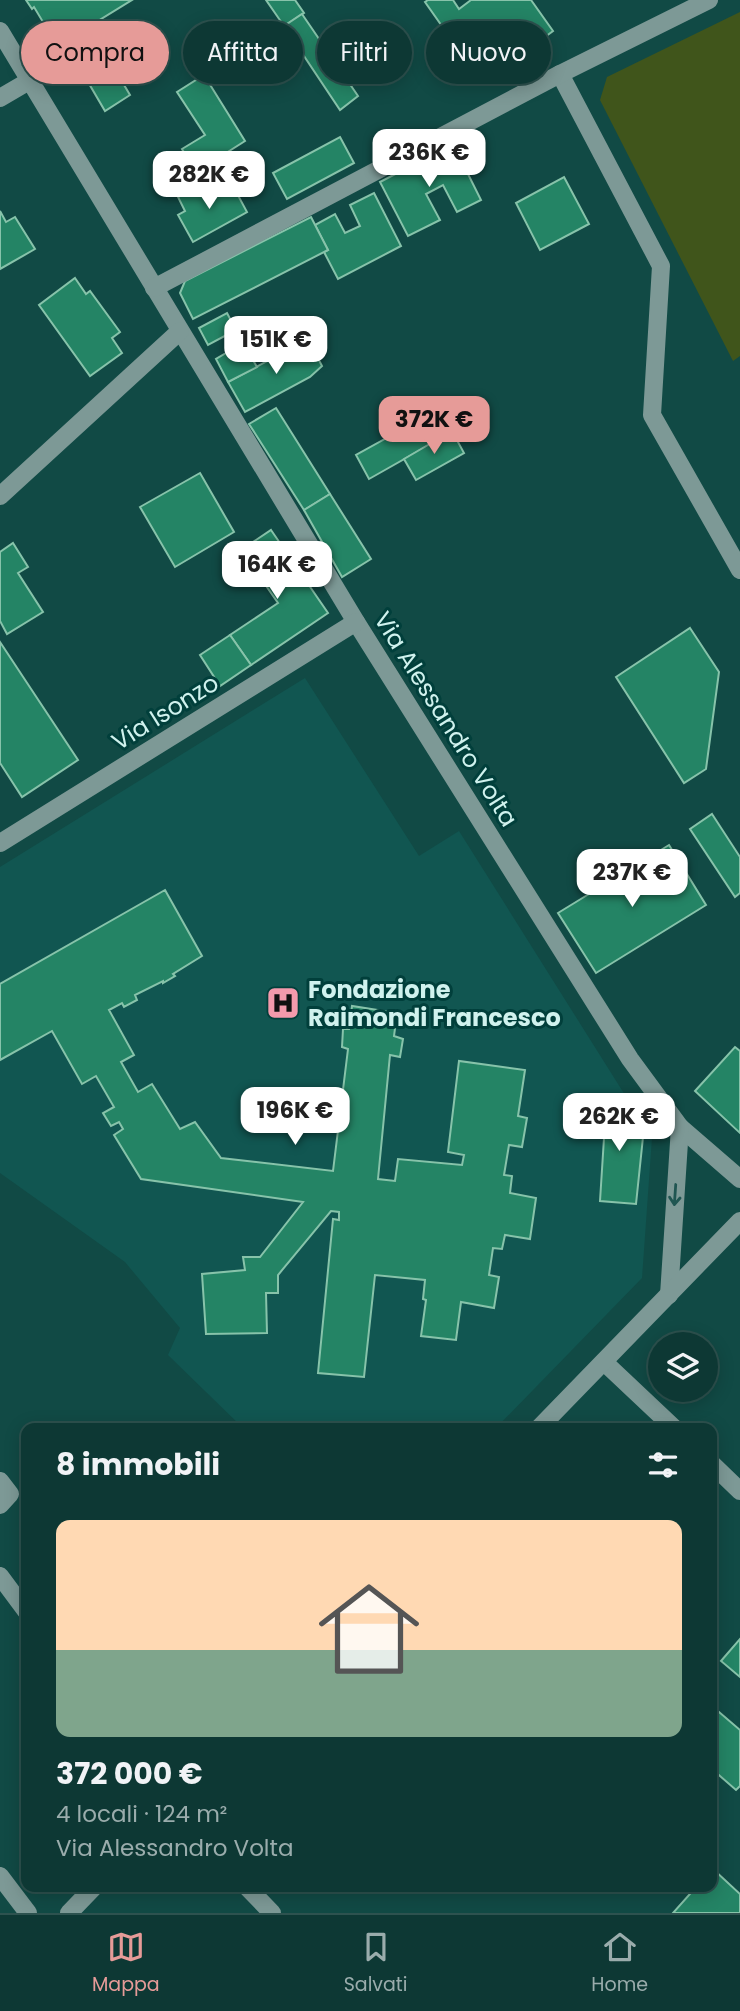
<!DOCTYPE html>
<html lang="it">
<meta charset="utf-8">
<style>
:root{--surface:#0d3834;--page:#1b4340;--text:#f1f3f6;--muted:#9aacac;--line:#2d524f;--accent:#e69b98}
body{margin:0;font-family:Poppins,sans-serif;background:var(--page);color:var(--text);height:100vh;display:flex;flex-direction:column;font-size:26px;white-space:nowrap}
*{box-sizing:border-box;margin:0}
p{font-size:23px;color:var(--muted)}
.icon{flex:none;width:38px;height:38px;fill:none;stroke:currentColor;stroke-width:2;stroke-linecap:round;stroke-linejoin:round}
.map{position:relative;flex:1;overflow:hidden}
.side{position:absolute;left:21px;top:1423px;width:696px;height:469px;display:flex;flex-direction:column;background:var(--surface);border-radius:14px;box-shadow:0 4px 18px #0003,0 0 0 2px var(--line)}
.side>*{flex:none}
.guide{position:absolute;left:21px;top:21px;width:698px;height:63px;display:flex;gap:14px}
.fabs{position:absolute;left:648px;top:1332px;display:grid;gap:14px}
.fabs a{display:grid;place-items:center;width:70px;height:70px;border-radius:50%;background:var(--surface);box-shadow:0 4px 18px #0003,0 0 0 2px var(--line);font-size:35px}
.price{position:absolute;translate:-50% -60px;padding:0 16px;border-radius:14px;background:#fff;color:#222;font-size:23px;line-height:46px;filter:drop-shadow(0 2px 4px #0008)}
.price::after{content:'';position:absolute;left:50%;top:42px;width:21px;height:16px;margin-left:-10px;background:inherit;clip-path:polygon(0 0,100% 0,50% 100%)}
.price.current{background:var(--accent);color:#111}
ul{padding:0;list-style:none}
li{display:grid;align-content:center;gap:14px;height:371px;padding:0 35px}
li span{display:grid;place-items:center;height:217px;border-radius:14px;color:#555}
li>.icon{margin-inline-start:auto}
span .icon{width:126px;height:126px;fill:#fffc;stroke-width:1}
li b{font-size:30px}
h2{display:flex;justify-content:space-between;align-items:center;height:84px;padding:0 35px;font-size:30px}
.tag{padding:0 24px;border-radius:32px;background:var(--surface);box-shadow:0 4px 18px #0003,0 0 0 2px var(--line);font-size:24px;line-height:63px}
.tag.current{background:var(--accent);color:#111}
.tabs{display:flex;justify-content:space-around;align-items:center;height:98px;border-top:2px solid var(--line);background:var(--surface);font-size:19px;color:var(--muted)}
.tabs a{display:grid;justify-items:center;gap:4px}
.tabs .current{color:var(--accent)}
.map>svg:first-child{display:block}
.built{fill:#115651}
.green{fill:#40551b}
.building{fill:#248465;stroke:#87c3aa;stroke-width:2}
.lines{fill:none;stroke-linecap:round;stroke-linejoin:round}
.minor{stroke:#7d9996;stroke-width:18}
.oneway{stroke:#205652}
.labels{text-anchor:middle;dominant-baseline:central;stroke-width:6;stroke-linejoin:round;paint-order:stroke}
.street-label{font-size:24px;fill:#d0f2ee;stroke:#013f3b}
.poi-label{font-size:24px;font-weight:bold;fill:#d0f2ee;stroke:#013f3b;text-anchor:start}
</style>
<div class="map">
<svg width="740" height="1913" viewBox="0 0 740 1913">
<rect width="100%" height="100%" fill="#114a45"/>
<polygon class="built" points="305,678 419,856 459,831 652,1138 642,1278 496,1428 243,1428 168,1355 180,1328 125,1262 0,1173 0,867"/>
<polygon class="green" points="740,12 740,356 733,361 600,100 607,77"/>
<g class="building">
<polygon points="26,0 132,0 62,43 57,34 52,37 34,7 32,9"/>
<polygon points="266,0 295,0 304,13 284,26"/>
<polygon points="428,0 453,0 459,9 471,0 531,0 553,31 533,46 528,40 496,63 499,67 480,80 425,2"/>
<polygon points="302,14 358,96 340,110 284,26"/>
<polygon points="99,43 130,95 105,111 74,58"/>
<polygon points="204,75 245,141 196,172 182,149 205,135 177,92"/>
<polygon points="340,137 354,163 287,199 273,173"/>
<polygon points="453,144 481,200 457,212 443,185 426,194 440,220 408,236 380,182"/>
<polygon points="564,177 589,224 540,250 516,203"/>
<polygon points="200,185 207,199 233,186 247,212 193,242 178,215 185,211 178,197"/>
<polygon points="374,193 401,246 338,279 324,252 328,250 315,225 335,214 345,233 360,226 350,205"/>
<polygon points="0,211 6,222 15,217 35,249 0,269"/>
<polygon points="311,217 328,250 193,319 180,293 185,281"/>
<polygon points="75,278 86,294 90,291 120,332 112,338 122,353 90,376 39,305"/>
<polygon points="227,313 236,330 208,345 199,328"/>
<polygon points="308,339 322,366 310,377 245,412 228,382"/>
<polygon points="243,343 257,367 228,382 216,359"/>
<polygon points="276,408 330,494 304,510 249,424"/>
<polygon points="430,414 443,437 369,479 356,455"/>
<polygon points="452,431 464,453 416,480 404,459"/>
<polygon points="200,473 234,532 175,567 140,507"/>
<polygon points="330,494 371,559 342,577 304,510"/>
<polygon points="271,530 328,613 251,665 230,635 278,603 241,550"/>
<polygon points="13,543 28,567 18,573 43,612 7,634 0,621 0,552"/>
<polygon points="690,628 719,672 706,769 684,783 616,677"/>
<polygon points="230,635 251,665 220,686 200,655"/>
<polygon points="0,642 78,760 22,797 0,763"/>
<polygon points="712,814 740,857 740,893 735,897 690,829"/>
<polygon points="669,845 706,905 596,973 558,913"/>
<polygon points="165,890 202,956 173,974 175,976 163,983 163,981 135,995 137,1000 124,1007 122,1003 109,1010 134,1055 121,1062 138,1092 152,1084 180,1129 195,1122 221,1158 333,1171 348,1049 342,1047 343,1029 349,1029 352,1006 397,1013 394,1036 403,1039 400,1057 390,1055 378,1179 395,1181 398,1159 462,1165 464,1155 448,1152 459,1061 525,1070 518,1116 527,1118 522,1147 509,1145 504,1175 512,1176 510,1193 536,1198 530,1239 505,1235 502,1249 493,1248 489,1275 499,1277 494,1308 461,1302 456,1340 421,1336 426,1300 423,1299 425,1280 375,1275 364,1377 318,1373 333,1219 339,1220 339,1212 331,1211 278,1275 278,1293 266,1293 267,1333 206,1334 202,1274 245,1270 243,1257 260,1257 303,1202 141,1179 114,1135 123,1129 119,1122 111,1126 103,1113 114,1107 96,1076 82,1084 52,1031 0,1060 0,984"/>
<polygon points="735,1047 740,1051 740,1133 695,1091"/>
<polygon points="617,1097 643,1137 636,1204 600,1201 604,1138 589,1115"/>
<polygon points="740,1639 740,1677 721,1661"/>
<polygon points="712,1706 740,1730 740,1786 736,1790 712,1769"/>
<polygon points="713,1869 740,1894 740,1913 673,1913 697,1886 712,1886"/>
</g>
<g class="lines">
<g class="minor">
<polyline points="0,31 356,622 630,1059 680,1127 740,1179"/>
<polyline points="560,74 661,266 652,415 740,570"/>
<polyline points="0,98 29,81"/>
<polyline points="154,288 560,74 709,0"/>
<polyline points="0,496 180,331"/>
<polyline points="0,843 356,622"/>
<polyline points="669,1295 680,1127"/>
<polyline points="604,1362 674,1428"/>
<polyline points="539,1428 740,1221"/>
<polyline points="712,1464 740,1491"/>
<polyline points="0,1481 10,1494 0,1505"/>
<polyline points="0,1576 26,1611"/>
<polyline points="0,1876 28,1913"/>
<polyline points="246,1886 272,1913"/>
<polyline points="69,1913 95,1886"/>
</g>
</g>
<defs><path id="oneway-shaft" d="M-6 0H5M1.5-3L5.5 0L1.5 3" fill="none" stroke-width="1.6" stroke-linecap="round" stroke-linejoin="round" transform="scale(1.75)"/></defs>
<use class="oneway" href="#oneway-shaft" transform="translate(675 1195) rotate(94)"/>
<defs>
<symbol id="hospital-square" viewBox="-11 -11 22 22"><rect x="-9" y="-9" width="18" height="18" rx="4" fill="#f39aac" stroke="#013f3b"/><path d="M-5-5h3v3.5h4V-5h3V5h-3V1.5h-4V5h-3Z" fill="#111"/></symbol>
</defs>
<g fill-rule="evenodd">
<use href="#hospital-square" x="264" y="984" width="38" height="38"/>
</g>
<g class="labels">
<g class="street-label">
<text transform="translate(165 712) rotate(-32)">Via Isonzo</text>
<text transform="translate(446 719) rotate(58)">Via Alessandro Volta</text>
</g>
<g class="poi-label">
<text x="308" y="989">Fondazione<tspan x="308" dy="28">Raimondi Francesco</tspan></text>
</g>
</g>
</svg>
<div class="fabs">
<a><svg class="icon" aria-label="layers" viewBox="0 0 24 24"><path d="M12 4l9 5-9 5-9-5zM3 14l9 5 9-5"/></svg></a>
</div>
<b class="price" style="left:429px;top:189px">236K €</b>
<b class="price" style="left:209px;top:211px">282K €</b>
<b class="price" style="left:276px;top:376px">151K €</b>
<b class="price current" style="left:434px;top:456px">372K €</b>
<b class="price" style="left:277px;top:601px">164K €</b>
<b class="price" style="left:632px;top:909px">237K €</b>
<b class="price" style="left:295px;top:1147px">196K €</b>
<b class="price" style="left:619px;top:1153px">262K €</b>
<div class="guide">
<a class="tag current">Compra</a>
<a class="tag">Affitta</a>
<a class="tag">Filtri</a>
<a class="tag">Nuovo</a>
</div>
<section class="side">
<h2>8 immobili<svg class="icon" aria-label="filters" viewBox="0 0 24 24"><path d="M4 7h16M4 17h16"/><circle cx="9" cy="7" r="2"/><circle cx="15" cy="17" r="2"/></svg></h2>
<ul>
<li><span style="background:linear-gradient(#ffd9b3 60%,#7fa58c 0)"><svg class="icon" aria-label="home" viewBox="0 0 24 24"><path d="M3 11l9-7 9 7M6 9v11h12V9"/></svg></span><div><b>372 000 €</b><p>4 locali · 124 m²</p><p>Via Alessandro Volta</p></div></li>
</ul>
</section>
</div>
<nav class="tabs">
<a class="current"><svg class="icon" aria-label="map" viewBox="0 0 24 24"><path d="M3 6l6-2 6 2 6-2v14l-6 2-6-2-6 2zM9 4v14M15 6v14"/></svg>Mappa</a>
<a><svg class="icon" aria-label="saved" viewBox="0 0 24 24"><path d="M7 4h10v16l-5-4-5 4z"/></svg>Salvati</a>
<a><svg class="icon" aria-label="home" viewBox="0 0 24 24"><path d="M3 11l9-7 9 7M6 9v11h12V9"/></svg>Home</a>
</nav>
